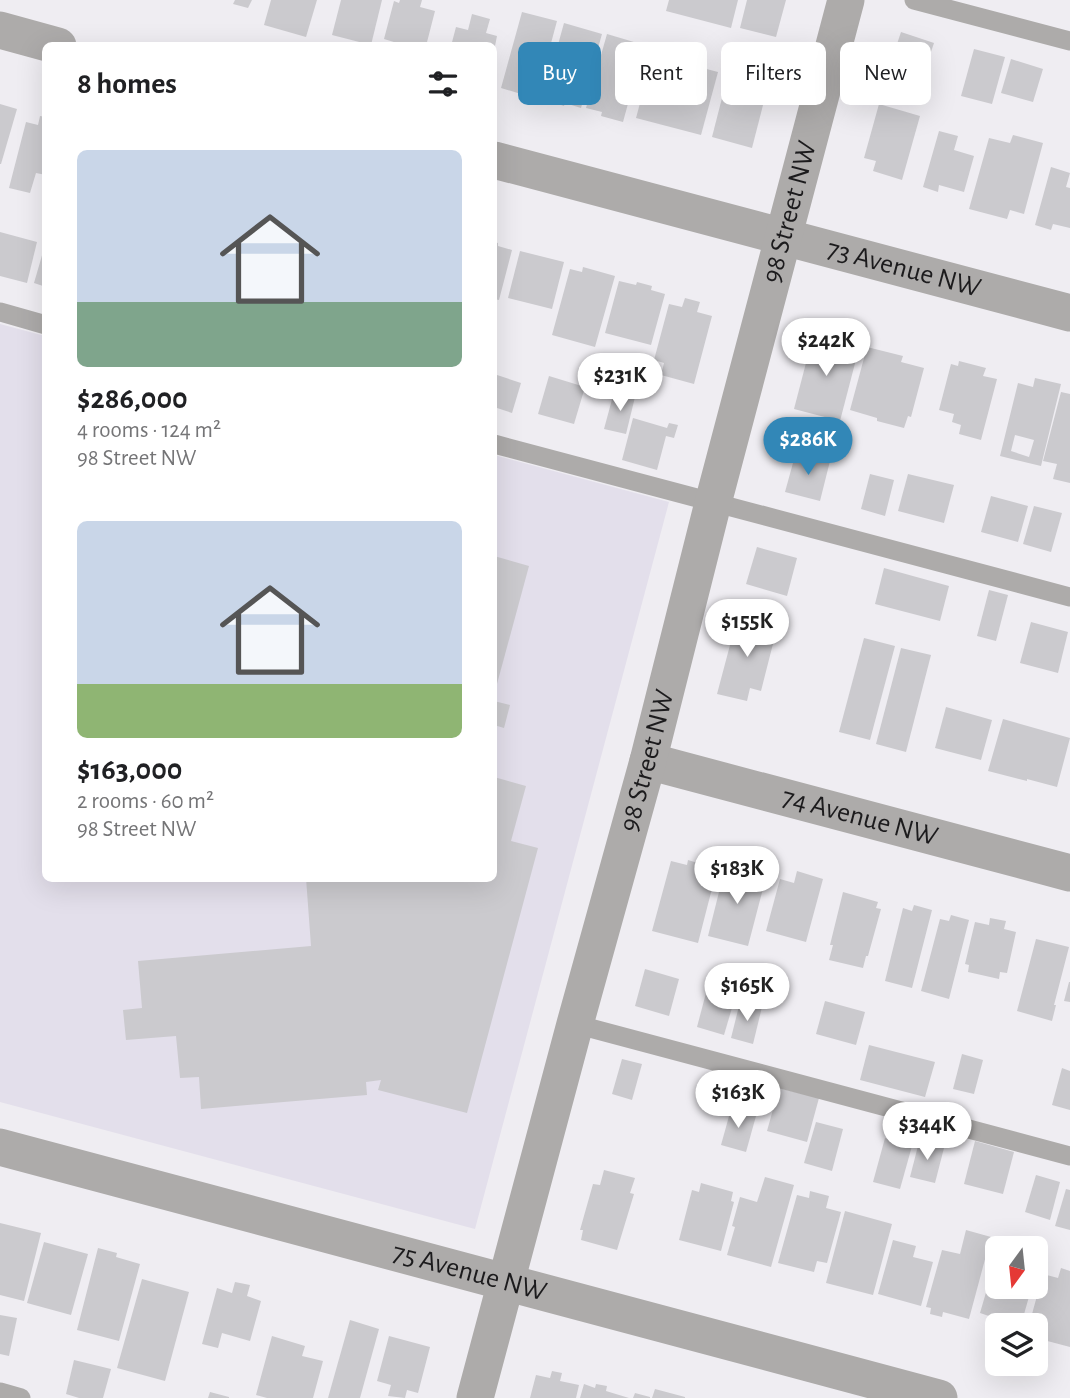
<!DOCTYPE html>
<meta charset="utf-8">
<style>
:root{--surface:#fff;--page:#f6f6f6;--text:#202124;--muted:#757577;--accent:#3287b7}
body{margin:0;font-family:"Alegreya Sans",sans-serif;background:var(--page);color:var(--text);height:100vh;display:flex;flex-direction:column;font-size:26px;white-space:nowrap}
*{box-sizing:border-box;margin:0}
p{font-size:23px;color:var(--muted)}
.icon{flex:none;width:38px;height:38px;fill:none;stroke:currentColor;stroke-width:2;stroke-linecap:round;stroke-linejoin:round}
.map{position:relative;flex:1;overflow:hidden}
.side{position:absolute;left:42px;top:42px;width:455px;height:840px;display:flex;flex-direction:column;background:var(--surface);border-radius:10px;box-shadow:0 7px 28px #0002}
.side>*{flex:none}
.banner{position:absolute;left:518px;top:42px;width:446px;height:63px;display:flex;gap:14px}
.needle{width:46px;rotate:195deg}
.buttons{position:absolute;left:985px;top:1236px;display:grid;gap:14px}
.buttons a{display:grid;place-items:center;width:63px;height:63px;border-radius:10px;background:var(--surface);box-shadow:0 7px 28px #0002;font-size:35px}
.price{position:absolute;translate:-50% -60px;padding:0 16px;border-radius:24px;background:#fff;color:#222;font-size:23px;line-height:46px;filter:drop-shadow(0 2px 4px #0008)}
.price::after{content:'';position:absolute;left:50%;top:42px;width:21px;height:16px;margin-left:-10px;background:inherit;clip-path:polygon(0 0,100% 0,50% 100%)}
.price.on{background:var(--accent);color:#fff}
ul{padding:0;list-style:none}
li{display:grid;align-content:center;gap:14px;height:371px;padding:0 35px}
li span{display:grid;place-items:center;height:217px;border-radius:10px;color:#555}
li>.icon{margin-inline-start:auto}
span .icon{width:126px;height:126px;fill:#fffc;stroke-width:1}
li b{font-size:30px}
h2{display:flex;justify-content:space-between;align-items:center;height:84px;padding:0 35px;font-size:30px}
.pill{padding:0 24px;border-radius:10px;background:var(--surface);box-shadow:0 7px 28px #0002;font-size:24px;line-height:63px}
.pill.on{background:var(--accent);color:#fff}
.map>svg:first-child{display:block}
.built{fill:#e3dfeb}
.building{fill:#cbcace;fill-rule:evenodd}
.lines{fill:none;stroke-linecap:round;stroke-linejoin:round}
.service{stroke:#adabaa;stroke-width:19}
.minor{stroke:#adabaa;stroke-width:37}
.labels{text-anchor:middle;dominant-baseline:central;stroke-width:6;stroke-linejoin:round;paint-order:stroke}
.street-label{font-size:28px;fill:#1c1b1d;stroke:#fff}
</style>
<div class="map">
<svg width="1070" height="1398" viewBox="0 0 1070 1398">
<rect width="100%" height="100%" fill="#efedf2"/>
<polygon class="built" points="0,324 45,336 46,878 494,878 494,455 669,502 475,1229 0,1102"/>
<g class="building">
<polygon points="235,0 252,0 248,8 233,4"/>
<polygon points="271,0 317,0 306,37 264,25"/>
<polygon points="341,0 382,0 371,45 332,35"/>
<polygon points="400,0 422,0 420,7 435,11 426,46 407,46 384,39 394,1 399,3"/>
<polygon points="669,0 738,0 731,28 666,11"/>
<polygon points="747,0 786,0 776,37 740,28"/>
<polygon points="522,12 557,21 537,95 522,91 521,94 501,88"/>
<polygon points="472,14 490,19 486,33 497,36 495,46 451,46 456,27 468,30"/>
<polygon points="564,23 602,34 581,108 565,103 564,106 543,99"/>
<polygon points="901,32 934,43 922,78 889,68"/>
<polygon points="607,34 644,45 623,122 601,116 602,112 586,108"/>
<polygon points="974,49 1005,57 992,104 961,96"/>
<polygon points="653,55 718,72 701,135 636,118"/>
<polygon points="732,59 772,70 752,148 712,137"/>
<polygon points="1011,59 1043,69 1033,102 1001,93"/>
<polygon points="0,104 17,109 1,164 0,164"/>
<polygon points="879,104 920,116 902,180 873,171 876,161 864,158"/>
<polygon points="40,116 46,117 46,175 36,173 30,193 9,188 26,122 38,125"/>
<polygon points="939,131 958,136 954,150 974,156 964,192 939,185 938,192 923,187"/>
<polygon points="1013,135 1043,143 1024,214 1010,210 1007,219 969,209 989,138 1010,143"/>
<polygon points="1051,167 1070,173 1066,187 1070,188 1070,228 1053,224 1051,230 1035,225"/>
<polygon points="0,232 37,242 27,283 0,276"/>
<polygon points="494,242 498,243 498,246 512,250 499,300 494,299"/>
<polygon points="45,245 46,245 46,287 34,283"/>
<polygon points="520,251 564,262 552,309 508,298"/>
<polygon points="583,267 615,276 595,347 552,335 570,269 582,272"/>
<polygon points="619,281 636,285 637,282 652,286 651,290 665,294 651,345 605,333"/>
<polygon points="685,298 700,302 697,312 712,316 694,384 661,375 664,363 654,360 669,304 682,307"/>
<polygon points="813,336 859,348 840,421 794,409"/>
<polygon points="867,347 903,356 901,362 924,368 911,417 908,416 904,428 877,421 877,418 850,410"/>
<polygon points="959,361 986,368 983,376 997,379 981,440 959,434 961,425 952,422 954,414 939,410 951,364 958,366"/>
<polygon points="494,374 521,383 512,413 494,407"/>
<polygon points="549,376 585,387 574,424 538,414"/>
<path d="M1035 378 1061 384 1041 466 1000 456 1018 383 1033 387ZM1015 435 1034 440 1029 457 1011 451Z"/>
<polygon points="614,392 635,397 626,434 604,429"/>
<polygon points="1061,392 1070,394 1070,483 1053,479 1057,464 1043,461"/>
<polygon points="633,418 667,428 669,423 678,425 674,438 666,436 657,470 622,460"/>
<polygon points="796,452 830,461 820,501 785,492"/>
<polygon points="870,474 894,480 885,516 861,509"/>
<polygon points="908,474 954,485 944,523 898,511"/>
<polygon points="991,496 1028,506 1018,542 981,532"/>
<polygon points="1034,506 1062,513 1051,552 1023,544"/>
<polygon points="757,547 797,558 787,596 746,584"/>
<polygon points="494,556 529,566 494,695"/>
<polygon points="884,568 949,586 940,621 875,604"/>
<polygon points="989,590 1008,595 996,641 977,636"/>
<polygon points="738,615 767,623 765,629 776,632 761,691 750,688 747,701 717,694"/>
<polygon points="1031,622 1068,632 1058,673 1020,663"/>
<polygon points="864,638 895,646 870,740 839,732"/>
<polygon points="901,648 931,655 906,752 876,744"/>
<polygon points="494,701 510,705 504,728 494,725"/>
<polygon points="946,707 992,720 981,760 935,748"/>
<polygon points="1003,719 1070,738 1057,787 1027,779 1027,781 988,771"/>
<polygon points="494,777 526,786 511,841 538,848 467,1113 378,1090 381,1080 366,1082 367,1095 201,1109 199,1077 180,1078 176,1036 126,1040 123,1010 142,1008 138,961 311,946 306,878 494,878"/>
<polygon points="688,860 701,864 700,869 716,873 698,943 652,931 671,861 687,865"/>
<polygon points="740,866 754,870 752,878 765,881 748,946 708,936 725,868 739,872"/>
<polygon points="797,871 823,879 806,942 766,931 780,879 794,883"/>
<polygon points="843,892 878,902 876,908 881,909 868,956 866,956 863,968 829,960 833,945 830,945"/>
<polygon points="914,905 932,910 912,988 885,981 903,908 912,911"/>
<polygon points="951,915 969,920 949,999 921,991 940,919 949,921"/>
<polygon points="990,918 1006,921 1004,929 1016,932 1007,973 1000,972 999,979 968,972 969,965 965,964 975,922 989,925"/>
<polygon points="1036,939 1069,947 1054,1005 1056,1005 1052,1021 1017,1011"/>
<polygon points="645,969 679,979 669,1016 635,1006"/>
<polygon points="1069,982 1070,982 1070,1002 1064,1001"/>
<polygon points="706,993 734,1001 724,1035 697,1027"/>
<polygon points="825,1001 865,1012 856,1045 816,1034"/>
<polygon points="740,1002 762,1007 753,1044 731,1038"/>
<polygon points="869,1045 935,1062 925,1097 860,1080"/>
<polygon points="962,1054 983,1060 974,1094 953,1089"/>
<polygon points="622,1059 642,1064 632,1100 612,1094"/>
<polygon points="1062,1068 1070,1071 1070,1110 1052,1105"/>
<polygon points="779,1088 819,1098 807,1142 767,1131"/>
<polygon points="731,1109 756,1116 746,1152 721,1145"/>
<polygon points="816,1122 843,1129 832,1171 804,1163"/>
<polygon points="885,1138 912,1146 900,1189 873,1182"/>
<polygon points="975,1141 1014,1152 1003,1194 964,1184"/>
<polygon points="919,1142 944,1148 935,1183 910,1177"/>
<polygon points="604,1170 635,1178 630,1193 634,1194 617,1250 581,1240 583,1230 580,1230 593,1184 600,1185"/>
<polygon points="1036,1175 1060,1182 1050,1220 1025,1212"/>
<polygon points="765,1177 794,1185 771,1267 727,1255 735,1227 732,1226 740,1197 757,1202"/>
<polygon points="701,1183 733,1192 731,1201 734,1202 721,1251 679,1240 692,1190 699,1192"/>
<polygon points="1066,1189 1070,1190 1070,1230 1055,1226"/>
<polygon points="810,1191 829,1196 826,1208 841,1212 827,1263 817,1261 814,1272 778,1263 797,1195 809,1198"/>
<polygon points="845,1211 892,1224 873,1295 826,1283"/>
<polygon points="0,1223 41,1233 24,1301 0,1295"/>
<polygon points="966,1230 991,1237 969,1319 943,1312 942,1317 930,1314 931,1308 926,1307 942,1250 960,1254"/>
<polygon points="893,1240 916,1246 913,1257 933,1262 921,1306 878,1294"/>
<polygon points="44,1242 88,1254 71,1315 27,1303"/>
<polygon points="98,1248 117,1253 116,1257 140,1264 119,1341 77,1330"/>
<polygon points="994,1265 998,1266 998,1286 1032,1286 1021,1325 1005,1324 998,1325 998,1326 990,1324 992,1317 980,1313"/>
<polygon points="1061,1268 1070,1271 1070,1347 1036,1338 1036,1325 1029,1325 1043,1274 1058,1278"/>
<polygon points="142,1279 189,1292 165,1381 117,1368"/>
<polygon points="235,1282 250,1285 247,1296 261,1301 250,1341 222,1333 218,1348 202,1344 217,1288 232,1293"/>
<polygon points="0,1315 17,1318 9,1356 0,1354"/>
<polygon points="350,1320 379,1329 360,1398 328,1398"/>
<polygon points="272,1336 305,1346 302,1356 323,1361 313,1398 267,1398 256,1395"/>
<polygon points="389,1336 430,1347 418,1393 407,1390 405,1398 388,1396 391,1385 377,1381"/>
<polygon points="74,1360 111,1369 103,1398 79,1398 66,1394"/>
<polygon points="552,1371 562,1373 560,1381 579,1385 576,1398 530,1398 536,1375 550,1378"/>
<polygon points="584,1384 595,1388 596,1384 607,1386 606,1391 629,1398 580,1398"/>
<polygon points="655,1389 685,1397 685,1398 652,1398"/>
<polygon points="210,1392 229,1397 229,1398 208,1398"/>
<polygon points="635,1393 650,1397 650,1398 633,1398"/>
</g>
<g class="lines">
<g class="service">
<polyline points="914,0 1070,41"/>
<polyline points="0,312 46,325"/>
<polyline points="494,444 1070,597"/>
<polyline points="575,1024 1070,1156"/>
<polyline points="0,1392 21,1398"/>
</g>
<g class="minor">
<polyline points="0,30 58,46"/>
<path id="s1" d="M494 160 1070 313"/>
<path id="s2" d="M648 761 1070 873"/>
<path id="s3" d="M0 1147 939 1398"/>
<path id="s4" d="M475 1398 575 1024 648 761 713 503 846 0"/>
</g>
</g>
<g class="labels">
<g class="street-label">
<text stroke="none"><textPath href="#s4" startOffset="1227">98 Street NW</textPath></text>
<text stroke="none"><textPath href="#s1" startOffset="424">73 Avenue NW</textPath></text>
<text stroke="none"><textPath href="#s4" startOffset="660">98 Street NW</textPath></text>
<text stroke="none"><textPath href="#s2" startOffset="219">74 Avenue NW</textPath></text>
<text stroke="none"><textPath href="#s3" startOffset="486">75 Avenue NW</textPath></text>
</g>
</g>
</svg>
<div class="buttons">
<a><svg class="needle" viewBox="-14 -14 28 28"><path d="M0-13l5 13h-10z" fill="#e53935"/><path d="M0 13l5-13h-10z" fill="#757577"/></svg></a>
<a><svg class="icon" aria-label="layers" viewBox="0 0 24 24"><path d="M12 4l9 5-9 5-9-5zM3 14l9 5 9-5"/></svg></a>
</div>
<b class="price" style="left:826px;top:378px">$242K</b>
<b class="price" style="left:620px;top:413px">$231K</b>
<b class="price on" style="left:808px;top:477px">$286K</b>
<b class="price" style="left:747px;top:659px">$155K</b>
<b class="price" style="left:737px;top:906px">$183K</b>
<b class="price" style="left:747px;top:1023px">$165K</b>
<b class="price" style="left:738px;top:1130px">$163K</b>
<b class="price" style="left:927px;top:1162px">$344K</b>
<div class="banner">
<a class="pill on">Buy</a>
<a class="pill">Rent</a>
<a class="pill">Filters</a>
<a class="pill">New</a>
</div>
<section class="side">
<h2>8 homes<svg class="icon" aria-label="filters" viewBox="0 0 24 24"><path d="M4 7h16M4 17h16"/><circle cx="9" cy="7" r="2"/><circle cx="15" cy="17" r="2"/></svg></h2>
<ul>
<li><span style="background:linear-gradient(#c9d6e8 70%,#7fa58c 0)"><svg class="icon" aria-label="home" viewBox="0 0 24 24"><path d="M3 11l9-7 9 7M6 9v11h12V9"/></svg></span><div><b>$286,000</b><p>4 rooms · 124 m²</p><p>98 Street NW</p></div></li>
<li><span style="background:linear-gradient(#c9d6e8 75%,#8fb573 0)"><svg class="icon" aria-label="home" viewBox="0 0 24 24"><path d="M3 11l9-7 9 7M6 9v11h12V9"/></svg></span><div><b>$163,000</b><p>2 rooms · 60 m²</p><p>98 Street NW</p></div></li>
</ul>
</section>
</div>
